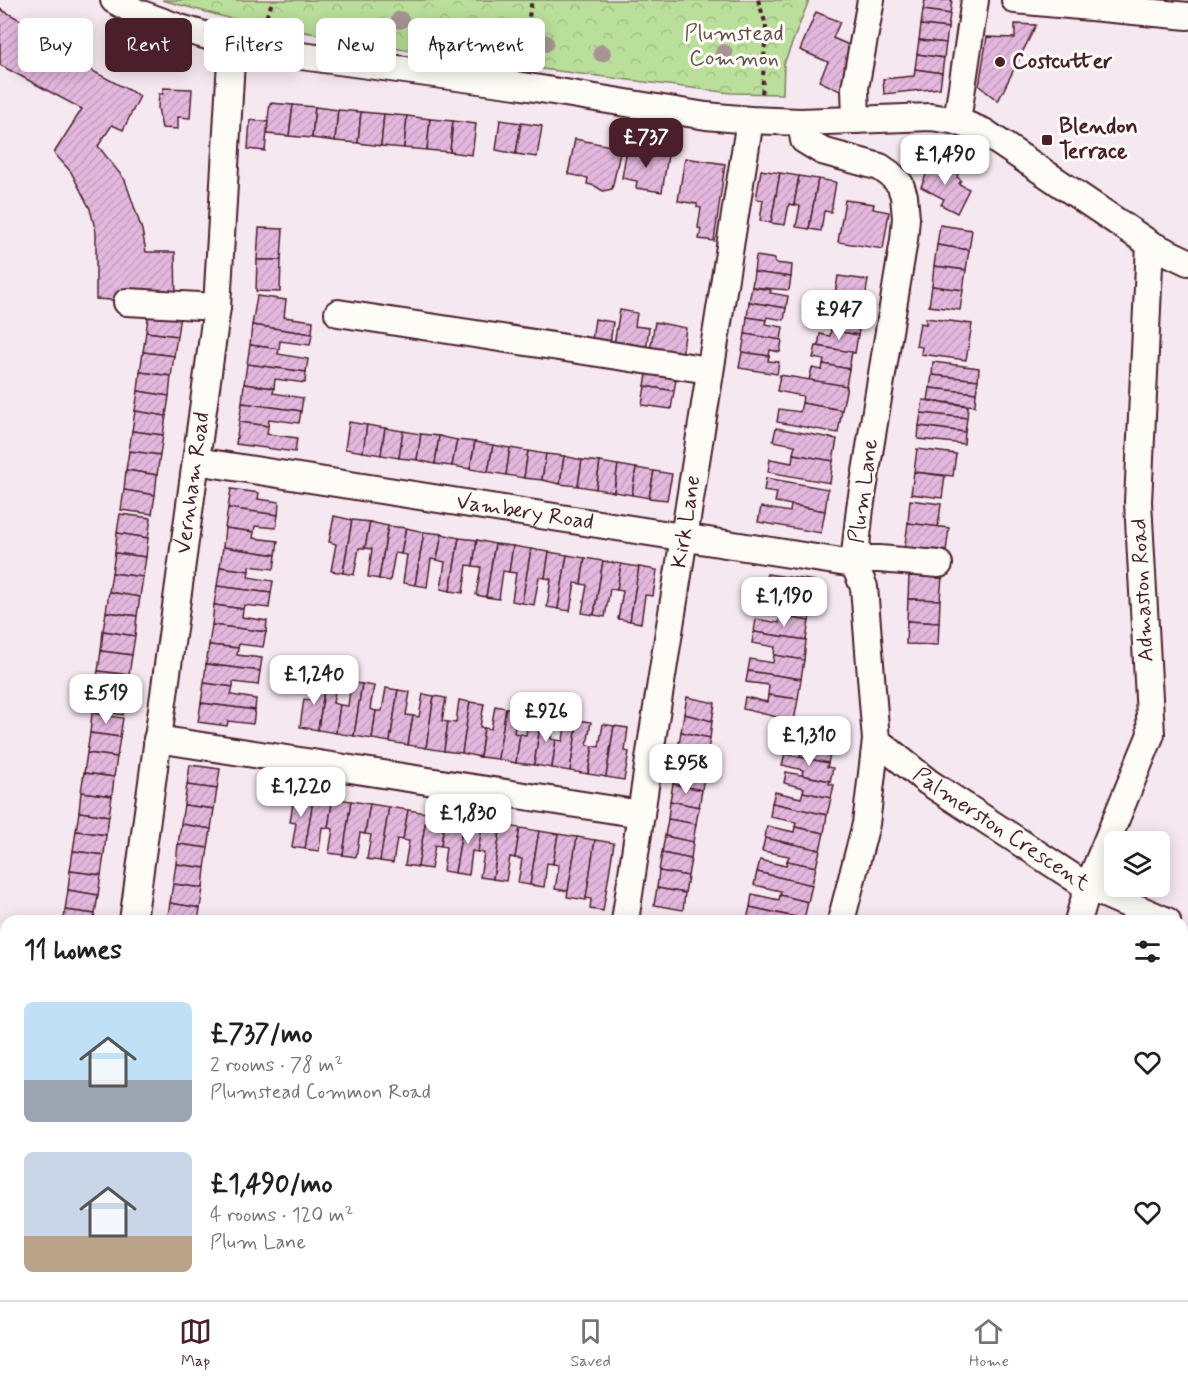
<!DOCTYPE html>
<meta charset="utf-8">
<style>
:root{--surface:#fff;--page:#f6f6f6;--text:#202124;--muted:#757577;--line:#e0e0e0;--accent:#4a1f2b}
body{margin:0;font-family:Mynerve,sans-serif;background:var(--page);color:var(--text);height:100vh;display:flex;flex-direction:column;font-size:22px;white-space:nowrap}
*{box-sizing:border-box;margin:0}
p{font-size:20px;color:var(--muted)}
.icon{flex:none;width:33px;height:33px;fill:none;stroke:currentColor;stroke-width:2;stroke-linecap:round;stroke-linejoin:round}
.map{position:relative;flex:1;overflow:hidden}
.side{position:absolute;left:0px;top:915px;width:1188px;height:386px;display:flex;flex-direction:column;background:var(--surface);border-radius:18px 18px 0 0;box-shadow:0 3px 15px #0003}
.side>*{flex:none}
.guide{position:absolute;left:18px;top:18px;width:600px;height:54px;display:flex;gap:12px}
.fabs{position:absolute;left:1104px;top:831px;display:grid;gap:12px}
.fabs a{display:grid;place-items:center;width:66px;height:66px;border-radius:9px;background:var(--surface);box-shadow:0 3px 15px #0003;font-size:30px}
.price{position:absolute;translate:-50% -51px;padding:0 14px;border-radius:12px;background:#fff;color:#222;font-size:20px;line-height:39px;filter:drop-shadow(0 2px 3px #0008)}
.price::after{content:'';position:absolute;left:50%;top:36px;width:18px;height:14px;margin-left:-9px;background:inherit;clip-path:polygon(0 0,100% 0,50% 100%)}
.price.current{background:var(--accent);color:#fff}
ul{padding:0;list-style:none}
li{display:flex;align-items:center;gap:18px;height:150px;padding:0 24px}
li span{display:grid;place-items:center;flex:none;width:168px;height:120px;border-radius:9px;color:#555}
li>.icon{margin-inline-start:auto}
span .icon{width:72px;height:72px;fill:#fffc;stroke-width:1}
li b{font-size:26px}
h2{display:flex;justify-content:space-between;align-items:center;height:72px;padding:0 24px;font-size:26px}
.chip{padding:0 21px;border-radius:9px;background:var(--surface);box-shadow:0 3px 15px #0003;font-size:21px;line-height:54px}
.chip.current{background:var(--accent);color:#fff}
.tabs{display:flex;justify-content:space-around;align-items:center;height:84px;border-top:2px solid var(--line);background:var(--surface);font-size:16px;color:var(--muted)}
.tabs a{display:grid;justify-items:center;gap:3px}
.tabs .current{color:var(--accent)}
.map>svg:first-child{display:block}
.built{fill:#f1daeb}
.park{fill:url(#park-crowns);stroke:#827f62;stroke-width:1.5}
.building{fill:url(#building-hatch);stroke:#4a1f2b;stroke-width:1.5}
.lines{fill:none;stroke-linecap:round;stroke-linejoin:round}
.minor-casing{stroke:#4a1f2b;stroke-width:30}
.path{stroke:#4a1f2b;stroke-width:4;stroke-dasharray:4.5 4.5;stroke-linecap:butt}
.minor{stroke:#fdfcf7;stroke-width:26}
.tree{fill:#a79493}
.poi-dot{fill:#4a1f2b;stroke:#fdfcf7;stroke-width:2}
.labels{text-anchor:middle;dominant-baseline:central;stroke-width:6;stroke-linejoin:round;paint-order:stroke}
.park-label{font-size:22px;fill:#664f47;stroke:#fdfcf7}
.poi-label{font-size:22px;font-weight:bold;fill:#4a1f2b;stroke:#fdfcf7;text-anchor:start}
.street-label{font-size:22px;fill:#4a1f2b;stroke:#fdfcf7}
</style>
<div class="map">
<svg width="1188" height="1300" viewBox="0 0 1188 1300">
<defs>
<pattern id="park-crowns" width="20" height="18" patternUnits="userSpaceOnUse" patternTransform="scale(1.5)"><rect width="20" height="18" fill="#b9df9a"/><path d="M2 6a3 3 0 1 1 6 0M12 15a3 3 0 1 1 6 0" fill="none" stroke="#a1bf85"/></pattern>
<pattern id="building-hatch" width="6" height="6" patternUnits="userSpaceOnUse" patternTransform="scale(1.5)"><rect width="6" height="6" fill="#e4b8de"/><path d="M-1 1l2-2M0 6l6-6M5 7l2-2" fill="none" stroke="#c59ebf"/></pattern>
</defs>
<rect width="100%" height="100%" fill="#f6e8f0"/>
<filter id="ink" filterUnits="userSpaceOnUse"><feTurbulence type="fractalNoise" baseFrequency=".0167" numOctaves="2"/><feDisplacementMap in="SourceGraphic" scale="12" xChannelSelector="R" yChannelSelector="G"/><feConvolveMatrix kernelMatrix="1 2 1 2 8 2 1 2 1" color-interpolation-filters="sRGB"/></filter>
<g filter="url(#ink)">
<polygon class="built" points="133,1294 633,1295 630,1300 132,1300"/>
<polygon class="park" points="162,0 809,0 784,64 783,94 731,93 433,55 232,19"/>
<g class="building">
<polygon points="925,0 952,0 950,14 923,10"/>
<polygon points="0,9 28,24 23,34 140,96 123,130 112,125 98,146 125,180 142,230 146,252 175,252 176,304 96,299 96,232 90,209 71,172 54,153 82,109 0,65"/>
<polygon points="923,10 950,14 948,28 921,25"/>
<polygon points="816,12 840,22 833,38 858,49 840,91 819,81 828,62 800,50"/>
<polygon points="1015,24 1036,25 998,101 979,86 987,37 1015,38"/>
<polygon points="921,25 948,28 946,43 919,40"/>
<polygon points="919,40 946,43 944,58 917,54"/>
<polygon points="917,54 944,58 942,73 915,69"/>
<polygon points="915,69 942,73 940,88 884,94 883,79 914,76"/>
<polygon points="163,88 192,89 190,118 178,117 178,129 162,128 158,108 159,94 163,94"/>
<polygon points="270,103 293,105 289,136 266,134"/>
<polygon points="293,105 315,107 312,138 289,136"/>
<polygon points="315,107 338,110 335,141 312,138"/>
<polygon points="338,110 361,112 358,143 335,141"/>
<polygon points="361,112 384,114 381,146 358,143"/>
<polygon points="384,114 407,116 404,148 381,146"/>
<polygon points="407,116 430,119 427,150 404,148"/>
<polygon points="430,119 453,121 450,152 427,150"/>
<polygon points="250,120 268,122 265,151 248,149"/>
<polygon points="500,120 521,123 516,154 496,150"/>
<polygon points="453,121 476,124 472,155 450,152"/>
<polygon points="521,123 542,126 537,157 516,154"/>
<polygon points="575,139 621,148 612,189 603,191 595,186 587,184 588,178 568,174"/>
<polygon points="627,148 668,155 662,192 636,188 637,181 622,178"/>
<polygon points="685,158 725,164 714,241 699,239 701,229 698,228 701,208 697,207 697,204 678,201"/>
<polygon points="932,161 958,174 957,177 961,180 959,184 969,189 957,213 941,205 944,199 921,187"/>
<polygon points="761,170 780,173 771,223 760,221 763,200 756,199"/>
<polygon points="780,173 799,176 794,205 789,204 785,225 771,223"/>
<polygon points="799,176 818,179 809,229 796,227 800,206 794,205"/>
<polygon points="818,179 836,182 831,212 824,211 821,231 809,229"/>
<polygon points="845,200 874,204 873,209 889,212 883,249 838,242"/>
<polygon points="940,225 972,230 969,250 937,245"/>
<polygon points="259,228 283,229 281,260 257,260"/>
<polygon points="937,245 969,250 966,270 934,266"/>
<polygon points="756,256 775,259 775,263 792,265 791,277 754,272"/>
<polygon points="257,260 281,260 280,292 256,291"/>
<polygon points="934,266 966,270 963,290 932,286"/>
<polygon points="754,272 791,277 789,290 752,287"/>
<polygon points="838,276 868,280 865,298 835,293"/>
<polygon points="932,286 963,290 960,310 929,306"/>
<polygon points="752,287 771,290 770,293 788,296 786,308 749,302"/>
<polygon points="835,293 865,298 861,315 832,310"/>
<polygon points="257,296 286,300 284,317 313,321 312,334 252,325"/>
<polygon points="749,302 786,308 784,320 767,317 766,320 747,317"/>
<polygon points="620,310 637,313 635,326 649,328 646,350 614,344"/>
<polygon points="149,312 180,316 177,336 146,332"/>
<polygon points="825,312 861,318 858,335 831,330 832,325 823,323"/>
<polygon points="747,317 766,320 765,324 783,327 781,340 745,334"/>
<polygon points="926,318 972,324 966,360 921,354 922,347 916,346 920,323 926,324"/>
<polygon points="595,319 613,322 610,344 592,340"/>
<polygon points="655,322 686,328 682,356 650,351"/>
<polygon points="252,325 312,334 310,345 280,341 279,349 250,345"/>
<polygon points="831,330 858,335 855,353 818,346 820,334 830,336"/>
<polygon points="146,332 177,336 174,356 143,352"/>
<polygon points="745,334 782,340 780,352 770,350 769,356 742,352"/>
<polygon points="250,345 279,349 278,354 308,359 306,372 247,364"/>
<polygon points="816,346 852,352 849,369 823,364 824,360 813,358"/>
<polygon points="143,352 174,356 171,376 140,372"/>
<polygon points="742,352 769,356 768,361 779,362 777,374 739,368"/>
<polygon points="933,362 979,368 978,380 932,375"/>
<polygon points="247,364 306,372 305,383 275,379 274,388 244,384"/>
<polygon points="823,364 849,369 846,386 809,380 812,368 822,370"/>
<polygon points="648,368 677,373 674,391 645,386"/>
<polygon points="140,372 171,376 169,396 138,391"/>
<polygon points="780,375 847,386 842,410 802,403 803,396 777,391"/>
<polygon points="932,375 978,380 976,393 930,388"/>
<polygon points="244,384 274,388 273,393 303,398 301,411 242,403"/>
<polygon points="645,386 674,391 671,409 642,405"/>
<polygon points="930,388 976,393 975,406 928,400"/>
<polygon points="138,391 169,396 166,416 135,411"/>
<polygon points="923,400 968,406 967,418 921,413"/>
<polygon points="242,403 301,411 299,423 269,419 268,426 239,422"/>
<polygon points="802,403 842,410 838,433 777,422 779,409 800,412"/>
<polygon points="135,411 166,416 163,435 132,431"/>
<polygon points="921,413 967,418 965,432 919,426"/>
<polygon points="239,422 268,426 267,434 297,438 295,452 236,444"/>
<polygon points="349,422 367,425 363,452 345,449"/>
<polygon points="367,425 385,428 381,455 363,452"/>
<polygon points="919,426 965,432 964,444 918,439"/>
<polygon points="385,428 403,431 399,458 381,455"/>
<polygon points="776,428 837,439 833,461 793,454 795,445 773,441"/>
<polygon points="132,431 163,435 160,455 129,451"/>
<polygon points="403,431 421,434 417,460 399,458"/>
<polygon points="421,434 439,436 435,464 417,460"/>
<polygon points="439,436 457,440 452,466 435,464"/>
<polygon points="457,440 475,442 470,469 452,466"/>
<polygon points="475,442 493,445 488,472 470,469"/>
<polygon points="493,445 510,448 506,475 488,472"/>
<polygon points="510,448 528,451 524,478 506,475"/>
<polygon points="917,449 956,454 953,476 914,472"/>
<polygon points="129,451 160,455 157,475 126,470"/>
<polygon points="528,451 546,454 542,480 524,478"/>
<polygon points="546,454 564,456 560,484 542,480"/>
<polygon points="793,454 833,461 830,483 768,472 770,459 792,463"/>
<polygon points="564,456 582,460 578,486 560,484"/>
<polygon points="582,460 600,462 596,489 578,486"/>
<polygon points="600,462 618,465 614,492 596,489"/>
<polygon points="618,465 636,468 632,495 614,492"/>
<polygon points="636,468 654,471 649,498 632,495"/>
<polygon points="126,470 157,475 155,495 124,490"/>
<polygon points="654,471 672,474 667,500 649,498"/>
<polygon points="914,472 945,476 942,498 911,494"/>
<polygon points="766,478 828,489 825,511 775,502 777,493 764,491"/>
<polygon points="231,489 259,493 258,499 279,502 278,515 228,508"/>
<polygon points="124,490 155,495 152,514 121,510"/>
<polygon points="910,500 941,504 938,527 908,523"/>
<polygon points="791,505 825,511 821,533 758,522 761,507 790,512"/>
<polygon points="228,508 278,515 276,528 255,526 254,532 225,528"/>
<polygon points="120,514 151,518 148,538 117,533"/>
<polygon points="334,516 352,520 343,573 331,571 336,544 329,542"/>
<polygon points="352,520 370,522 365,548 359,548 354,575 343,573"/>
<polygon points="370,522 388,526 379,579 368,577 372,549 365,548"/>
<polygon points="908,523 949,528 946,551 932,549 931,555 904,552"/>
<polygon points="388,526 406,528 401,554 395,553 390,581 379,579"/>
<polygon points="225,528 254,532 253,538 278,541 276,555 223,547"/>
<polygon points="406,528 424,532 415,585 403,583 407,555 401,554"/>
<polygon points="424,532 442,534 437,560 431,559 427,587 415,585"/>
<polygon points="117,533 148,538 146,557 115,553"/>
<polygon points="442,534 459,538 450,591 441,589 445,562 437,560"/>
<polygon points="459,538 477,540 473,566 467,565 463,593 450,591"/>
<polygon points="477,540 495,544 486,597 476,595 481,567 473,566"/>
<polygon points="495,544 513,546 509,572 503,571 499,599 486,597"/>
<polygon points="513,546 531,549 522,603 512,601 516,573 509,572"/>
<polygon points="223,547 276,555 274,569 249,566 249,571 220,567"/>
<polygon points="531,549 549,552 545,578 539,577 534,605 522,603"/>
<polygon points="549,552 567,555 558,609 547,607 551,579 545,578"/>
<polygon points="115,553 146,557 143,577 112,573"/>
<polygon points="567,555 585,558 581,584 575,583 570,611 558,609"/>
<polygon points="585,558 603,561 594,615 582,613 587,585 581,584"/>
<polygon points="603,561 621,564 617,590 610,589 605,617 594,615"/>
<polygon points="621,564 639,567 630,621 618,619 623,591 617,590"/>
<polygon points="220,567 249,571 248,577 273,581 271,593 217,586"/>
<polygon points="639,567 657,570 653,596 645,595 641,623 630,621"/>
<polygon points="112,573 143,577 140,597 109,592"/>
<polygon points="767,574 815,581 812,601 760,593 761,581 765,582"/>
<polygon points="909,576 942,577 940,600 908,599"/>
<polygon points="217,586 271,593 269,608 244,605 243,609 214,605"/>
<polygon points="109,592 140,597 137,616 106,612"/>
<polygon points="760,593 812,601 809,621 780,616 781,607 758,604"/>
<polygon points="908,599 940,600 939,623 907,621"/>
<polygon points="214,605 243,609 242,617 267,621 266,632 212,625"/>
<polygon points="106,612 137,616 135,636 103,631"/>
<polygon points="780,616 809,621 806,640 754,632 756,619 779,623"/>
<polygon points="907,621 939,623 938,645 906,644"/>
<polygon points="212,625 266,632 263,647 239,644 238,648 209,645"/>
<polygon points="103,631 135,636 132,655 101,651"/>
<polygon points="754,632 806,640 804,660 774,655 775,647 752,643"/>
<polygon points="209,645 238,648 237,655 262,658 260,671 206,664"/>
<polygon points="101,651 132,655 129,675 98,671"/>
<polygon points="774,655 804,660 801,679 748,671 750,659 773,663"/>
<polygon points="206,664 260,671 258,685 233,682 233,687 204,683"/>
<polygon points="98,671 129,675 126,695 95,690"/>
<polygon points="748,671 801,679 798,699 768,695 769,685 746,682"/>
<polygon points="315,677 326,679 318,730 300,727 304,699 311,700"/>
<polygon points="326,679 337,680 333,703 340,705 336,733 318,730"/>
<polygon points="204,683 233,687 231,695 256,699 255,710 201,703"/>
<polygon points="351,683 362,684 354,736 336,733 340,705 348,706"/>
<polygon points="362,684 374,686 370,709 376,711 372,739 354,736"/>
<polygon points="386,688 398,690 390,742 372,739 376,711 382,711"/>
<polygon points="95,690 126,695 123,715 92,710"/>
<polygon points="398,690 410,692 406,715 413,716 408,745 390,742"/>
<polygon points="423,694 434,696 426,748 408,745 413,716 419,717"/>
<polygon points="768,695 798,699 794,721 743,709 745,697 767,702"/>
<polygon points="434,696 446,698 442,721 448,722 444,751 426,748"/>
<polygon points="687,697 715,703 712,721 684,714"/>
<polygon points="459,700 470,702 462,753 444,751 448,722 456,723"/>
<polygon points="470,702 484,704 480,727 484,728 480,757 462,753"/>
<polygon points="201,703 255,710 253,724 228,721 227,726 198,722"/>
<polygon points="495,706 506,708 498,759 480,757 484,728 491,729"/>
<polygon points="506,708 518,710 514,733 520,734 516,763 498,759"/>
<polygon points="529,712 542,714 534,765 516,763 520,734 526,735"/>
<polygon points="92,713 123,718 120,737 90,733"/>
<polygon points="542,714 555,716 551,739 556,740 552,768 534,765"/>
<polygon points="684,714 712,721 710,738 681,732"/>
<polygon points="777,717 826,727 825,731 830,732 827,746 799,739 800,734 775,728"/>
<polygon points="566,718 578,720 570,771 552,768 556,740 563,741"/>
<polygon points="578,720 591,722 587,745 593,746 588,774 570,771"/>
<polygon points="603,724 614,726 606,777 588,774 593,746 599,747"/>
<polygon points="614,726 628,728 625,751 629,752 624,780 606,777"/>
<polygon points="681,732 710,738 707,755 678,749"/>
<polygon points="90,733 120,737 117,757 87,753"/>
<polygon points="784,736 827,746 826,749 831,750 828,763 800,757 801,751 781,747"/>
<polygon points="678,749 707,755 704,773 676,767"/>
<polygon points="87,753 117,757 114,777 84,773"/>
<polygon points="785,754 828,763 827,767 833,768 830,781 802,775 803,770 782,765"/>
<polygon points="190,765 220,769 217,789 187,785"/>
<polygon points="676,767 704,773 702,790 673,784"/>
<polygon points="786,772 830,781 829,784 834,785 831,798 803,792 804,788 784,783"/>
<polygon points="84,773 114,777 112,796 81,792"/>
<polygon points="673,784 702,790 699,807 670,801"/>
<polygon points="187,785 217,789 214,809 184,805"/>
<polygon points="81,792 112,796 109,816 79,812"/>
<polygon points="295,792 314,795 305,849 292,847 296,823 290,822"/>
<polygon points="775,792 801,798 803,792 831,798 827,815 772,803"/>
<polygon points="314,795 333,798 328,828 322,827 319,851 305,849"/>
<polygon points="333,798 351,801 343,855 329,853 333,829 328,828"/>
<polygon points="351,801 370,804 365,834 360,833 356,857 343,855"/>
<polygon points="670,801 699,807 696,824 668,819"/>
<polygon points="772,803 827,815 824,833 795,827 796,822 770,817"/>
<polygon points="370,804 389,807 380,861 367,859 371,835 365,834"/>
<polygon points="184,805 214,809 211,829 181,824"/>
<polygon points="389,807 408,810 403,840 397,839 393,863 380,861"/>
<polygon points="408,810 427,813 418,867 405,865 409,841 403,840"/>
<polygon points="79,812 109,816 106,835 76,831"/>
<polygon points="427,813 445,816 441,846 435,845 431,869 418,867"/>
<polygon points="445,816 464,819 455,873 443,871 446,847 441,846"/>
<polygon points="464,819 483,822 478,852 472,851 469,875 455,873"/>
<polygon points="668,819 696,824 693,842 665,836"/>
<polygon points="483,822 501,825 493,879 480,877 484,853 478,852"/>
<polygon points="181,824 211,829 208,848 178,844"/>
<polygon points="501,825 520,828 515,858 510,857 506,881 493,879"/>
<polygon points="767,826 794,832 795,827 824,833 820,850 765,838"/>
<polygon points="520,828 539,831 530,885 518,883 522,859 515,858"/>
<polygon points="76,831 106,835 104,855 73,851"/>
<polygon points="539,831 558,834 553,864 547,863 544,887 530,885"/>
<polygon points="558,834 577,837 568,891 555,889 559,865 553,864"/>
<polygon points="665,836 693,842 691,859 662,853"/>
<polygon points="577,837 595,840 586,900 567,897"/>
<polygon points="765,838 820,850 816,867 787,861 789,856 762,851"/>
<polygon points="595,840 614,843 603,911 590,909 591,899 586,898"/>
<polygon points="178,844 208,848 205,868 176,864"/>
<polygon points="73,851 104,855 101,875 70,871"/>
<polygon points="662,853 691,859 688,876 659,871"/>
<polygon points="760,860 786,866 787,861 816,867 812,885 757,872"/>
<polygon points="176,864 205,868 203,888 173,884"/>
<polygon points="70,871 101,875 98,895 68,890"/>
<polygon points="659,871 688,876 685,893 657,888"/>
<polygon points="757,872 812,885 808,902 780,895 781,891 754,885"/>
<polygon points="173,884 203,888 200,908 170,903"/>
<polygon points="657,888 685,893 683,910 654,905"/>
<polygon points="68,890 98,895 95,914 65,910"/>
<polygon points="752,894 779,900 780,895 808,902 804,919 750,907"/>
<polygon points="170,903 200,908 198,921 167,921"/>
<polygon points="750,907 804,919 804,921 756,921 747,919"/>
<polygon points="65,910 95,914 94,921 64,921"/>
<polygon points="3,1191 6,1191 6,1220 0,1219"/>
<polygon points="314,1294 485,1294 484,1300 313,1300"/>
<polygon points="837,1294 851,1294 863,1300 835,1300"/>
<polygon points="890,1294 942,1294 948,1297 946,1300 888,1300"/>
<polygon points="1061,1294 1096,1294 1108,1300 1060,1300"/>
</g>
<g class="lines">
<defs>
<g id="minor">
<polyline points="114,0 136,12 180,28 232,43 294,55 516,85 706,116 750,120 801,122 931,117 957,121 984,132 1150,244 1188,262"/>
<polyline points="1015,0 1188,16"/>
<polyline points="856,120 855,88 871,0"/>
<polyline points="957,121 975,0"/>
<polyline points="801,122 804,140 822,151 880,167 890,174 900,184 904,196 906,218 904,240 860,508 854,564 864,587 876,740 866,824 841,921"/>
<polyline points="127,302 217,307"/>
<polyline points="338,313 709,370"/>
<path id="s1" d="M196 461 854 564 870 559H879L939 564"/>
<polyline points="157,739 641,814"/>
<path id="s2" d="M876 740 928 782 1088 887 1167 921"/>
<path id="s3" d="M133 921 217 307 232 43"/>
<path id="s4" d="M627 921H625L653 733 750 120"/>
<polyline points="1078,921 1088,887 1151,734 1138,502 1150,244"/>
<polyline points="1182,1135 1188,1134"/>
<polyline points="0,1151 6,1153"/>
<polyline points="1182,1171 1188,1171"/>
<polyline points="721,1294 731,1300"/>
<polyline points="654,1300 658,1294"/>
<polyline points="972,1300 973,1294"/>
</g>
</defs>
<use href="#minor" class="minor-casing"/>
<g class="path">
<polyline points="758,0 766,25 762,96"/>
<polyline points="263,25 273,0"/>
<polyline points="521,61 532,0"/>
</g>
<use href="#minor" class="minor"/>
</g>
<g class="tree">
<circle cx="400" cy="20" r="9"/>
<circle cx="545" cy="43" r="9"/>
<circle cx="602" cy="53" r="9"/>
<circle cx="724" cy="53" r="9"/>
</g>
</g>
<g class="poi-dot">
<circle cx="1000" cy="62" r="6"/>
<rect x="1041" y="134" width="12" height="12" rx="3"/>
</g>
<g class="labels">
<g class="park-label">
<text x="734" y="34">Plumstead<tspan x="734" dy="25">Common</tspan></text>
</g>
<g class="poi-label">
<text x="1012" y="62">Costcutter</text>
<text x="1059" y="127">Blendon<tspan x="1059" dy="25">Terrace</tspan></text>
</g>
<g class="street-label">
<text stroke="none"><textPath href="#s3" startOffset="442">Vernham Road</textPath></text>
<text transform="translate(864 491) rotate(-82)">Plum Lane</text>
<text stroke="none"><textPath href="#s1" startOffset="333">Vambery Road</textPath></text>
<text stroke="none"><textPath href="#s4" startOffset="406">Kirk Lane</textPath></text>
<text transform="translate(1143 590) rotate(-93)">Admaston Road</text>
<text stroke="none"><textPath href="#s2" startOffset="154">Palmerston Crescent</textPath></text>
</g>
</g>
</svg>
<div class="fabs">
<a><svg class="icon" aria-label="layers" viewBox="0 0 24 24"><path d="M12 4l9 5-9 5-9-5zM3 14l9 5 9-5"/></svg></a>
</div>
<b class="price current" style="left:646px;top:169px">£737</b>
<b class="price" style="left:945px;top:186px">£1,490</b>
<b class="price" style="left:839px;top:341px">£947</b>
<b class="price" style="left:784px;top:628px">£1,190</b>
<b class="price" style="left:314px;top:706px">£1,240</b>
<b class="price" style="left:106px;top:725px">£519</b>
<b class="price" style="left:546px;top:743px">£926</b>
<b class="price" style="left:809px;top:767px">£1,310</b>
<b class="price" style="left:686px;top:795px">£958</b>
<b class="price" style="left:301px;top:818px">£1,220</b>
<b class="price" style="left:468px;top:845px">£1,830</b>
<div class="guide">
<a class="chip">Buy</a>
<a class="chip current">Rent</a>
<a class="chip">Filters</a>
<a class="chip">New</a>
<a class="chip">Apartment</a>
</div>
<section class="side">
<h2>11 homes<svg class="icon" aria-label="filters" viewBox="0 0 24 24"><path d="M4 7h16M4 17h16"/><circle cx="9" cy="7" r="2"/><circle cx="15" cy="17" r="2"/></svg></h2>
<ul>
<li><span style="background:linear-gradient(#bfe0f5 65%,#9aa5b1 0)"><svg class="icon" aria-label="home" viewBox="0 0 24 24"><path d="M3 11l9-7 9 7M6 9v11h12V9"/></svg></span><div><b>£737/mo</b><p>2 rooms · 78 m²</p><p>Plumstead Common Road</p></div><svg class="icon" aria-label="heart" viewBox="0 0 24 24"><path d="M12 20l-8-8c-3-5 5-10 8-4 3-6 11-1 8 4z"/></svg></li>
<li><span style="background:linear-gradient(#c9d6e8 70%,#b9a48a 0)"><svg class="icon" aria-label="home" viewBox="0 0 24 24"><path d="M3 11l9-7 9 7M6 9v11h12V9"/></svg></span><div><b>£1,490/mo</b><p>4 rooms · 120 m²</p><p>Plum Lane</p></div><svg class="icon" aria-label="heart" viewBox="0 0 24 24"><path d="M12 20l-8-8c-3-5 5-10 8-4 3-6 11-1 8 4z"/></svg></li>
</ul>
</section>
</div>
<nav class="tabs">
<a class="current"><svg class="icon" aria-label="map" viewBox="0 0 24 24"><path d="M3 6l6-2 6 2 6-2v14l-6 2-6-2-6 2zM9 4v14M15 6v14"/></svg>Map</a>
<a><svg class="icon" aria-label="saved" viewBox="0 0 24 24"><path d="M7 4h10v16l-5-4-5 4z"/></svg>Saved</a>
<a><svg class="icon" aria-label="home" viewBox="0 0 24 24"><path d="M3 11l9-7 9 7M6 9v11h12V9"/></svg>Home</a>
</nav>
